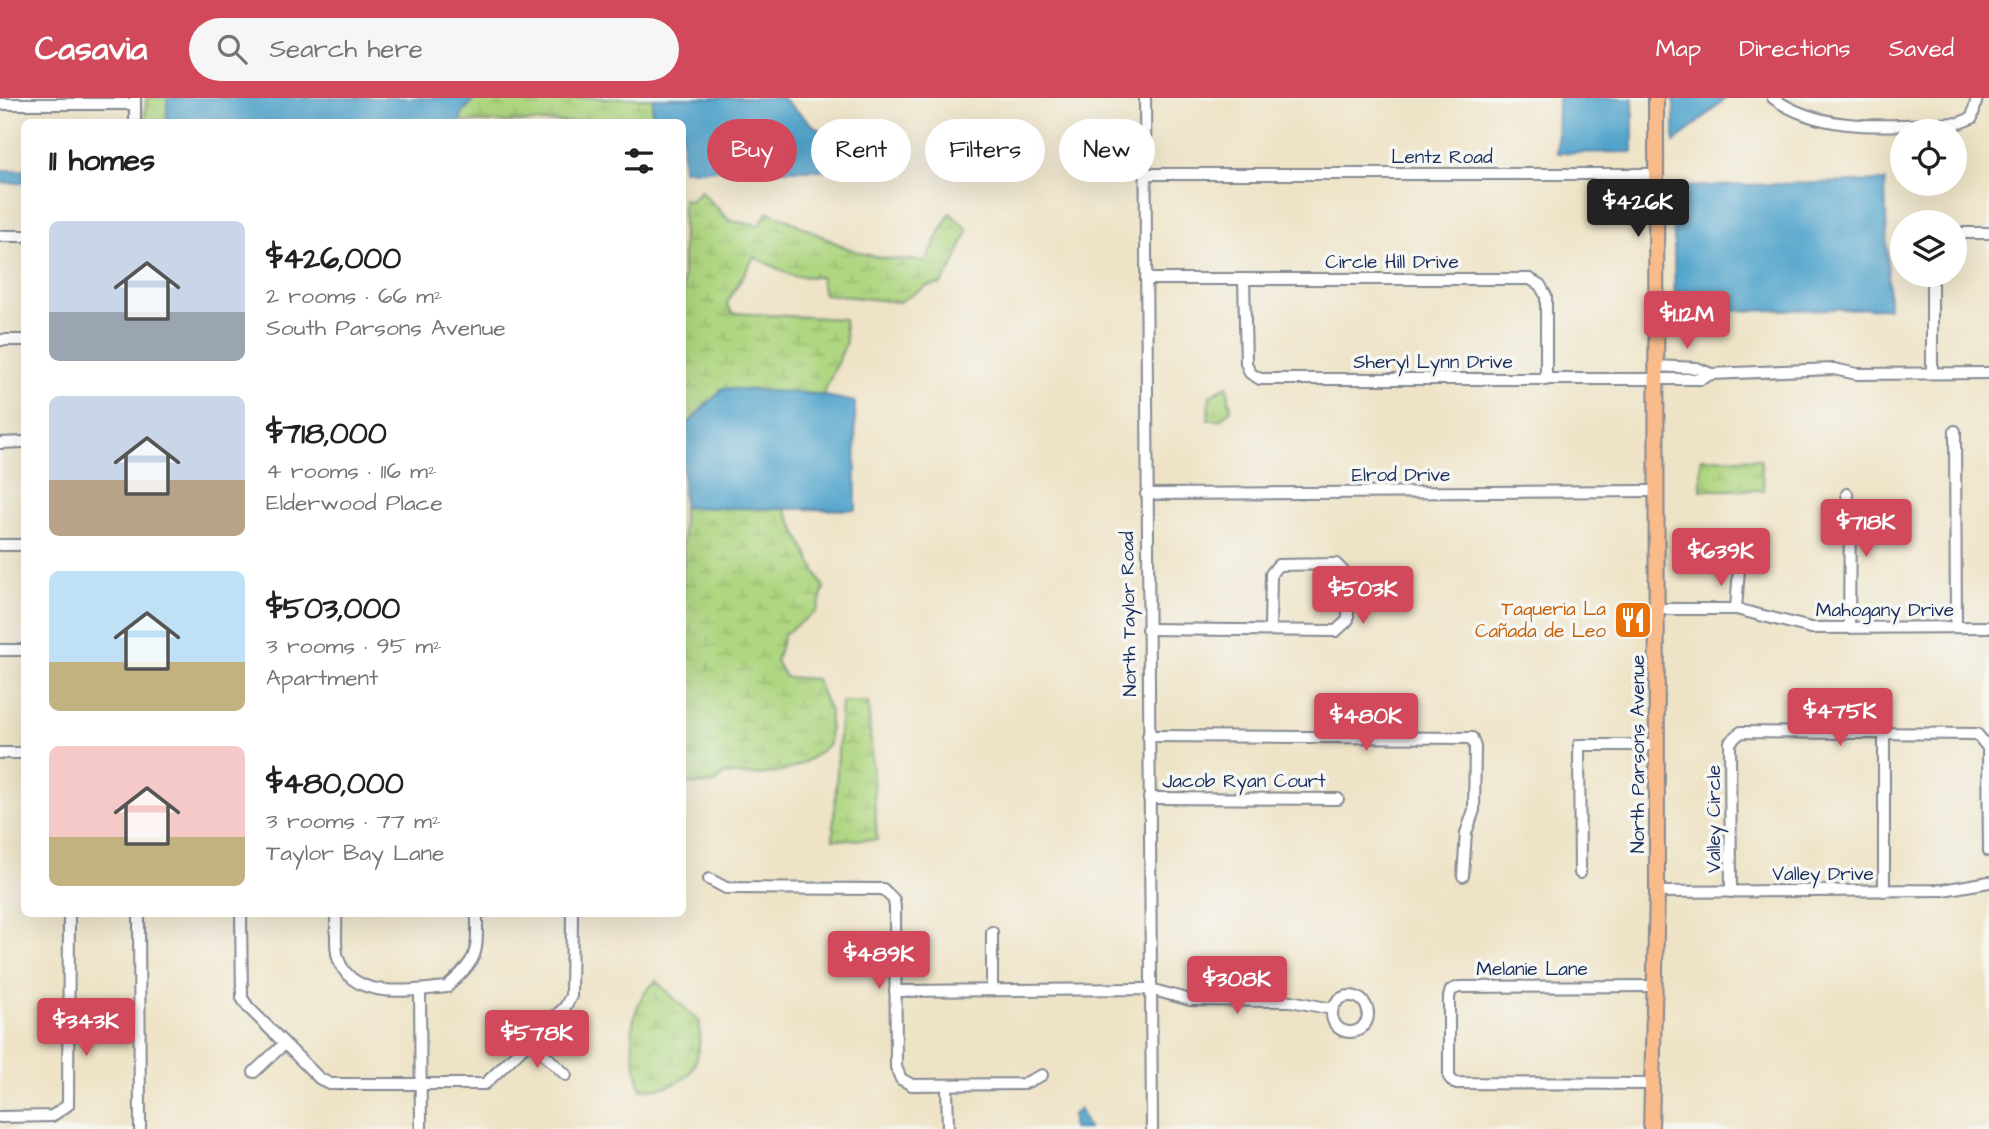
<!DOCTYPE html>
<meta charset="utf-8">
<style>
:root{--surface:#fff;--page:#f6f6f6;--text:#202124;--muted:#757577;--accent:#d1495b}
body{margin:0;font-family:"Architects Daughter",sans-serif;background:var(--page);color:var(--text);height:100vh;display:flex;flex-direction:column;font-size:26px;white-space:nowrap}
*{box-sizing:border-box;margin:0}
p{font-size:23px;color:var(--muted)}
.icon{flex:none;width:38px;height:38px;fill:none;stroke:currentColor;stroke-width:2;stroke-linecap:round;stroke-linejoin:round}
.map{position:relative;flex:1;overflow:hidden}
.drawer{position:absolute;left:21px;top:21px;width:665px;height:798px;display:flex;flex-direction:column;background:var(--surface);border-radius:10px;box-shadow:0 7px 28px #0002}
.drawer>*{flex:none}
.guide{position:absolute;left:707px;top:21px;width:665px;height:63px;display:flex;gap:14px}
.fabs{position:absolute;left:1890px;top:21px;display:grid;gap:14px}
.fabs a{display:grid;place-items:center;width:77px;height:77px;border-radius:50%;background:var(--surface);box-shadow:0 7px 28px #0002;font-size:35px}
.price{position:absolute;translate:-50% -60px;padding:0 16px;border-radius:7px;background:var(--accent);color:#fff;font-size:23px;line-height:46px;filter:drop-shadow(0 2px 4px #0008)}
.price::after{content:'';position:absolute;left:50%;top:42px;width:21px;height:16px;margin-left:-10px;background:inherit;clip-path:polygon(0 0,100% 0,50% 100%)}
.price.current{background:#222;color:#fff}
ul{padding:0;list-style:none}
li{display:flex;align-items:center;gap:21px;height:175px;padding:0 28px}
li span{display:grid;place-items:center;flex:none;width:196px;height:140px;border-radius:10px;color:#555}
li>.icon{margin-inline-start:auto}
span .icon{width:84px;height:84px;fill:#fffc;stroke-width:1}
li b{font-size:30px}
h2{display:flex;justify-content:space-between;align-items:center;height:84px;padding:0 28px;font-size:30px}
.chip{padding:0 24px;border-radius:32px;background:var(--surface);box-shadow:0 7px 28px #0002;font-size:24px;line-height:63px}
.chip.current{background:var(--accent);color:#fff}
header{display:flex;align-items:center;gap:42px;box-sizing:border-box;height:98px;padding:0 35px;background:var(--accent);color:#fff}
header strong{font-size:33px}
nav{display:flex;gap:38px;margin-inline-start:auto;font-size:24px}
.search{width:490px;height:63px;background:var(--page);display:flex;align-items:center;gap:18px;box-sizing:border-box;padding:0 24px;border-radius:38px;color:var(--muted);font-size:26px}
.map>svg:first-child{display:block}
.wetland{fill:url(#wetland-marsh);stroke:#65826f;stroke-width:2}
.water{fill:#50a3cb;stroke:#366994;stroke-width:2}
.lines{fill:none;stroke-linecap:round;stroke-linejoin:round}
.minor-casing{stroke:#848992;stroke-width:14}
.major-casing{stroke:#848992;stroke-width:18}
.minor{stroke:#fff;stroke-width:10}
.major{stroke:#fabb8b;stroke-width:14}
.labels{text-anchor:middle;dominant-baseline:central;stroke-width:7;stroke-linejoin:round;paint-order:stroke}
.street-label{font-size:19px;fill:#1b2f5e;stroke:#f6f6f2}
.food-label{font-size:19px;fill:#c56008;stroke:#f6f6f2;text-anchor:end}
</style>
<header>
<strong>Casavia</strong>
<div class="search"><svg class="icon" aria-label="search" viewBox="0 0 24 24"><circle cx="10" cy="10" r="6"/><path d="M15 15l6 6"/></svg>Search here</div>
<nav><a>Map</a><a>Directions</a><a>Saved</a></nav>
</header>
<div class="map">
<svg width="1989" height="1031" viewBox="0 0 1989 1031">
<defs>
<pattern id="wetland-marsh" width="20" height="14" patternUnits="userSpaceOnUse" patternTransform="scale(1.75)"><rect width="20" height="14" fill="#afd680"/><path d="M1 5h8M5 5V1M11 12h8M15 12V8" fill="none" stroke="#96b871"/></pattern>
</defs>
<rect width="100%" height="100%" fill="#f6f6f2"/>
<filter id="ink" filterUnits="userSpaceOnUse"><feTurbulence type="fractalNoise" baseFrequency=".0143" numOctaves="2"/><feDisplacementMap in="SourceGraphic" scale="14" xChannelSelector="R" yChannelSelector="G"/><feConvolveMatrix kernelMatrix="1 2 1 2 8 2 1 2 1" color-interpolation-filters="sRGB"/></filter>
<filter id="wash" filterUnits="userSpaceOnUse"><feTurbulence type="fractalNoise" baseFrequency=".00686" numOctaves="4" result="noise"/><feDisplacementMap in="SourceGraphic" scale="28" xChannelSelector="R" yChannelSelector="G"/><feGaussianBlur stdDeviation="1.57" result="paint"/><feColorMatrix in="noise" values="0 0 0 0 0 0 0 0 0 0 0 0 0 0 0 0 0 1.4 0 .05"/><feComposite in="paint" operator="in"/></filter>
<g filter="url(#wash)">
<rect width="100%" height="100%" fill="#eee3c6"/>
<g class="wetland">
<polygon points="146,0 167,0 167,24 145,24"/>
<polygon points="475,0 653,0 652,24 460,24 462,15"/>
<path d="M700 93 730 123 759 127 768 114C806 127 842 154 883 160 897 162 912 162 926 163L950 115 968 132 954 166 941 186 927 188 899 204 824 196 820 179 793 178 754 159 727 205 732 215 844 221 846 245 823 297 787 293 707 304 683 331V101L690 103Z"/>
<polygon points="1227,288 1231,311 1220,322 1208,322 1210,297"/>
<polygon points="1701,360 1760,361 1764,392 1701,392"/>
<path d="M683 409 785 411 824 490 817 513 784 536 776 563 785 579 816 581 830 614 829 646C793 678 771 678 725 676L715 685 683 687Z"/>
<polygon points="841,604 868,604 877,742 833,741"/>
<path d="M656 883 700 925C700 971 692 991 641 991 631 954 623 911 656 883Z"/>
</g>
<g class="water">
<polygon points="167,0 475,0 462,15 460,24 167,24"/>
<polygon points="653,0 782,0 814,28 835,40 837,72 683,72 682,24 652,24"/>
<polygon points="1558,0 1633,0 1633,54 1557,55"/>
<polygon points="1674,0 1726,0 1674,45"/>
<rect x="0" y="72" width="24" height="13"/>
<polygon points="1885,83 1889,210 1675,214 1673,89"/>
<polygon points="723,290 816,296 855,304 856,412 683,409 683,331"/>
<polygon points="1080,1011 1088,1031 1072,1031 1072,1017"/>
</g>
</g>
<g filter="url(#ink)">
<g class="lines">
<defs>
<g id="minor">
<polyline points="135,0 135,24"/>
<polyline points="1145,0 1152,1031"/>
<path d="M1773 0C1826 38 1896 26 1959 25L1972 20 1977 0"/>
<polyline points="0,6 135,6"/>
<polyline points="1145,76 1656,76"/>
<polyline points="1955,135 1989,135"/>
<polyline points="0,138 24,138"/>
<polyline points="1146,181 1530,181 1540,187 1546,198 1546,282"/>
<polyline points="1244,181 1246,265 1250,275 1260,281 1701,281 1711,276"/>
<polyline points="0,242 24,242"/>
<polyline points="1655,268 1697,270 1711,276 1834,271 1857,276 1989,275"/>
<polyline points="1932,275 1932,177"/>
<polyline points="1955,333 1956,529"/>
<polyline points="0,345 24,344"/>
<polyline points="1146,396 1656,393"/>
<polyline points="1847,396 1850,412 1849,530"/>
<polyline points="0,447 24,447"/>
<polyline points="1657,511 1736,511 1811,530 1989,529"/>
<polyline points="1736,511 1739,471"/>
<polyline points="1147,531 1336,533 1348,522 1348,478 1336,466 1278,467 1271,476 1270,530"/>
<polyline points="0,552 24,552"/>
<polyline points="1884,635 1884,793"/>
<polyline points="1148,638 1472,640 1475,649 1474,712 1466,735 1463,778"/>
<polyline points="0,655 24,655"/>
<polyline points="1149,700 1338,701"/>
<polyline points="1580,775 1579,647 1657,647"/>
<polyline points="709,781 726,790 883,791 894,802 895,810 896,969 901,981 912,987 1023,986 1042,977"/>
<polyline points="1657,794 1943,792 1989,784"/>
<polyline points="1731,794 1730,644 1741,634 1977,636 1988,650 1989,753"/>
<polyline points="139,816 140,1031"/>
<polyline points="241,816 242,900 248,909 319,980 330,986 485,986 565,909 571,898 572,816"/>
<path d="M336 816C337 829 334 847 338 860 352 904 413 892 447 889 479 859 477 858 477 816"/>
<polyline points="992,834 992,892"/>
<polyline points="420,892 421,1031"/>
<polyline points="895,893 1150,891 1190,902 1291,903 1332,911"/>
<circle cx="1350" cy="916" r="18"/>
<polyline points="530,943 566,977"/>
<polyline points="254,974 284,946"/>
<polyline points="1651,986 1454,985 1449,979 1449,899 1451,892 1459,889 1654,888"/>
<polyline points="947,988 948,1031"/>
<polyline points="0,1019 52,1018 68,1007 69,816"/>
</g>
<polyline id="major" points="1651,1031 1657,794 1656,0"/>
</defs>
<use href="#minor" class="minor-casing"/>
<use href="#major" class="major-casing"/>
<use href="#minor" class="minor"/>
<use href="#major" class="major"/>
</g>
</g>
<defs>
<symbol id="restaurant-square" viewBox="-11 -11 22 22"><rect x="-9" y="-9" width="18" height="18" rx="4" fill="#e8710a" stroke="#f6f6f2"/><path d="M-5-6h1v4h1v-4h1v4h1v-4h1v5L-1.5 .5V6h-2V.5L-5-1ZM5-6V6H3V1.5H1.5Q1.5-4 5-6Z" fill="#fff"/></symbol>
</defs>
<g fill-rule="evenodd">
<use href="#restaurant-square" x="1611" y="500" width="44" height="44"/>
</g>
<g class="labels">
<g class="street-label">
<text x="1442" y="59">Lentz Road</text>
<text x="1392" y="164">Circle Hill Drive</text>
<text x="1433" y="264">Sheryl Lynn Drive</text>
<text x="1401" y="377">Elrod Drive</text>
<text x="1885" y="512">Mahogany Drive</text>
<text transform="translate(1129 516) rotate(-91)">North Taylor Road</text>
<text transform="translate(1638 656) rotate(-90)">North Parsons Avenue</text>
<text x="1244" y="683">Jacob Ryan Court</text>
<text transform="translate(1714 721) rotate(-90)">Valley Circle</text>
<text x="1823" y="776">Valley Drive</text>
<text x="1532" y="871">Melanie Lane</text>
</g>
<g class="food-label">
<text x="1606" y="511">Taqueria La<tspan x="1606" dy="22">Cañada de Leo</tspan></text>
</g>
</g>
</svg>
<div class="fabs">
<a><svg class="icon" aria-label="locate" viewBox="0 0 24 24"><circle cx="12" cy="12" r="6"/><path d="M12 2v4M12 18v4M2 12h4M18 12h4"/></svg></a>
<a><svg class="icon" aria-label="layers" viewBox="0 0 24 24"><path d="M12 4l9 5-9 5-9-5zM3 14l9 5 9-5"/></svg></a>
</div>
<b class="price current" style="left:1638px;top:141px">$426K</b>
<b class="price" style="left:1687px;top:253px">$1.12M</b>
<b class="price" style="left:1866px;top:461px">$718K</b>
<b class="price" style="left:1721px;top:490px">$639K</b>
<b class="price" style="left:1363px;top:528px">$503K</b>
<b class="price" style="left:1840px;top:650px">$475K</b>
<b class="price" style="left:1366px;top:655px">$480K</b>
<b class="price" style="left:879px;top:893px">$489K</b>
<b class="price" style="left:1237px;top:918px">$308K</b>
<b class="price" style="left:86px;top:960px">$343K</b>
<b class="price" style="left:537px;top:972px">$578K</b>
<div class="guide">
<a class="chip current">Buy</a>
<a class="chip">Rent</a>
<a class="chip">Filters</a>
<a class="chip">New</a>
</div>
<section class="drawer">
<h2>11 homes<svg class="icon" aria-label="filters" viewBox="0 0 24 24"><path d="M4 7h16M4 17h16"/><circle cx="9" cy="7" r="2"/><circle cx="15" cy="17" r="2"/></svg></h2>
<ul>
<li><span style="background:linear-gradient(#c9d6e8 65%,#9aa5b1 0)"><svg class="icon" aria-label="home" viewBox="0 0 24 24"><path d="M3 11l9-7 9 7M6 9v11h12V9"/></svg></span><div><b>$426,000</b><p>2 rooms · 66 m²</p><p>South Parsons Avenue</p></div></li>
<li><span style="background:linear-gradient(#c9d6e8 60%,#b9a48a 0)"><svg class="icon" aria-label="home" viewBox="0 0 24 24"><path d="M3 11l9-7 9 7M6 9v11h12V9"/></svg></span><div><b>$718,000</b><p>4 rooms · 116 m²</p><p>Elderwood Place</p></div></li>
<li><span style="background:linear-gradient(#bfe0f5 65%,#c2b280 0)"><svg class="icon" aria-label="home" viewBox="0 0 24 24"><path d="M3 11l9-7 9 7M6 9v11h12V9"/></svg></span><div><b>$503,000</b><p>3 rooms · 95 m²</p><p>Apartment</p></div></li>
<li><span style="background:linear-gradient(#f6c9c9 65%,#c2b280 0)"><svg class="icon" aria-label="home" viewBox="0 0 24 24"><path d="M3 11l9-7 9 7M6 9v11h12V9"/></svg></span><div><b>$480,000</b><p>3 rooms · 77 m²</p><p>Taylor Bay Lane</p></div></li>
</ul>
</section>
</div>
